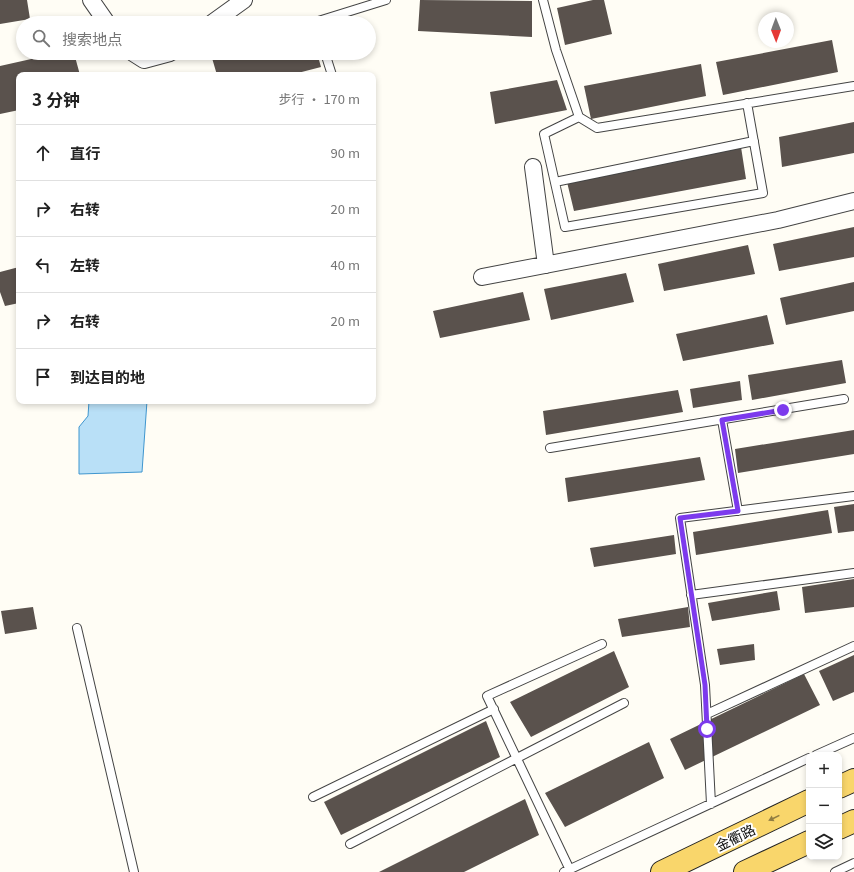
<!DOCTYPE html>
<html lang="zh">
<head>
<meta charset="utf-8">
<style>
	:root { --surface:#fff; --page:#f2f2f2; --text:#222; --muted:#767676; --line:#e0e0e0 }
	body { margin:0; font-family:Georgia,"Noto Sans SC",serif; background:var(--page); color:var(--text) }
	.controls { position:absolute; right:12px; bottom:12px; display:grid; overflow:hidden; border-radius:8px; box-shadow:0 2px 6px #0003 }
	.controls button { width:36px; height:36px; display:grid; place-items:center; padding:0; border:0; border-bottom:1px solid var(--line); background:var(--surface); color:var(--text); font:20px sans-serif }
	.compass { position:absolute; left:758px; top:12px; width:36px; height:36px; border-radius:50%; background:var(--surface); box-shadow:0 2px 6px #0003; rotate:179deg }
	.stop { position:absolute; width:12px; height:12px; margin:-9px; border:3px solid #7c3aed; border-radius:50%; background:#fff }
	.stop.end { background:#7c3aed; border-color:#fff; box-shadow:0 1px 4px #0008 }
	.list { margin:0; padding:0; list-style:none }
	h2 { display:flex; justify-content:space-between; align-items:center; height:52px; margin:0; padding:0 16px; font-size:17px }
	h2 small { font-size:13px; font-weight:400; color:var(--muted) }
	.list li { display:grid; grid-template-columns:26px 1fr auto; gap:12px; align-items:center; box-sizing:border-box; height:56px; padding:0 16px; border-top:1px solid var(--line) }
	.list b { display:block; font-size:15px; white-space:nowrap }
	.list em { font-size:13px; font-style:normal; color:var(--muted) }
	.icon { flex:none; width:22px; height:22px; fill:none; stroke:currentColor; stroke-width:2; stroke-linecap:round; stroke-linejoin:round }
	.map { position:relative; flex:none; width:854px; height:872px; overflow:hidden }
	.search { position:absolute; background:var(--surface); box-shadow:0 2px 6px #0003; left:16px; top:16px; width:360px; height:44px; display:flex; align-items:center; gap:10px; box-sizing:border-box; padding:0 14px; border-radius:22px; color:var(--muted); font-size:15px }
	.panel { position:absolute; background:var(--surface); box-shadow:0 2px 6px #0003; left:16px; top:72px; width:360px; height:332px; border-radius:8px }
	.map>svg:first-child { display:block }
	.water { fill:#b9e0f7; stroke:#3f96cf }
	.building { fill:#5a524d }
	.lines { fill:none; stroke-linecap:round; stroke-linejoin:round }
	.service-casing { stroke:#444; stroke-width:10 }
	.minor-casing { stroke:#444; stroke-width:18 }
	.primary-casing { stroke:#222; stroke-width:24 }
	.service { stroke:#fff; stroke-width:8 }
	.minor { stroke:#fff; stroke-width:16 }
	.primary { stroke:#f9d66b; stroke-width:22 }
	.oneway { fill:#917d42 }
	.route { stroke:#7c3aed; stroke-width:5 }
	.labels { text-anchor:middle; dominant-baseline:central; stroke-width:4; stroke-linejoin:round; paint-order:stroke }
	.street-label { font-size:14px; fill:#111; stroke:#fff }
</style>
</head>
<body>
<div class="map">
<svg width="854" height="872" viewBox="0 0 854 872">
	<rect width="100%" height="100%" fill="#fffdf5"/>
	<!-- water -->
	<path class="water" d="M89 401H147L142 472 79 474V427L88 416Z"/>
	<!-- building -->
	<path class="building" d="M0 0H27L30 19 0 24Z
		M420 0 532 1V37L418 31Z
		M593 0H604L612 34 565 45 557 8Z
		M832 40 838 72 723 95 716 62Z
		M58 53H74L80 75H19V110L0 114V66Z
		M235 53H317L321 67 290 75H217L212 58Z
		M701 64 706 96 591 119 584 86Z
		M557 80 567 110 495 124 490 92Z
		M854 122V153L782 167 779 137Z
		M741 147 746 179 574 211 567 182Z
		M854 227V257L779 271 773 244Z
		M748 245 755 274 664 291 658 264Z
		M19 267V303L5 306 0 292V272Z
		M626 273 634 302 551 320 544 289Z
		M854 282V311L786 325 780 298Z
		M523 292 530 320 440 338 433 311Z
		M767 315 774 344 683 361 676 334Z
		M842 360 846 383 752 400 748 375Z
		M740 381 742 400 693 408 690 389Z
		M678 390 683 412 546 435 543 411Z
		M854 430V454L738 473 735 449Z
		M700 457 705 480 568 502 565 478Z
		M854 504V531L838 533 834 507Z
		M828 510 832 533 696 555 693 532Z
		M674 535 676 554 594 567 590 548Z
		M854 579V607L805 613 802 587Z
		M777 591 780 610 712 621 708 603Z
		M33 607 37 629 5 634 1 611Z
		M688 607 690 627 622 637 618 619Z
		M754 644 755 660 720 665 717 649Z
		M614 651 629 687 531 737 510 702Z
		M854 655V692L833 701 819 671Z
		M804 674 820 705 685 770 670 739Z
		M486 721 500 757 341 835 324 802Z
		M649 742 664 778 565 827 545 793Z
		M525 799 539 835 464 872H379Z"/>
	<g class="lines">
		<!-- service casing -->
		<g class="service-casing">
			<path id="service" d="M543 0 556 50 579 117 597 128 854 86
				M316 23 315 22 386 0
				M325 53 332 75
				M579 117 544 134 565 227 763 193 747 103
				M555 182 754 141
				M722 420 738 511
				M550 448 844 399
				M691 595 854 573
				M77 628 134 872
				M707 714 854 646
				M816 755 854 738
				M313 797 494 709
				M711 804 705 685 680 518 854 496
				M350 844 624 703
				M570 870 487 696 602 644
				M564 872 809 758
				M835 872 854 863"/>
		</g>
		<!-- minor casing -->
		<g class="minor-casing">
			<path id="minor" d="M91 0 107 23
				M212 23 244 0
				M133 53 144 60 170 53
				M533 167 546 265
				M482 277 778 220 854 201"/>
		</g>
		<!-- primary casing -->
		<g class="primary-casing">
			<path id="primary" d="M839 787 854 780
				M839 828 854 821
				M662 872 809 801
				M745 872 809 842"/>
		</g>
		<!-- service -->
		<use href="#service" class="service"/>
		<!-- minor -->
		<use href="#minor" class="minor"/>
		<!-- primary -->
		<use href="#primary" class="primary"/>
	</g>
	<!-- one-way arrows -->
	<defs><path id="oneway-solid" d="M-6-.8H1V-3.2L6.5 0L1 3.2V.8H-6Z"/></defs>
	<use class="oneway" href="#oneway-solid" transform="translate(774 818) rotate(154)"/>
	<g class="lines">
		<!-- route -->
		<path class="route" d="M707 729 705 685 680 518 738 511 722 420 783 410"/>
	</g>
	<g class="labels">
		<!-- street labels -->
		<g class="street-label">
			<text transform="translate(735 837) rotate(-26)">金衢路</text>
		</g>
	</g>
</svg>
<div class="controls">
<button>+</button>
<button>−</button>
<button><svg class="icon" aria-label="layers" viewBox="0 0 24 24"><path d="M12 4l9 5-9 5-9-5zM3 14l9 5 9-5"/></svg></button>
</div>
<svg class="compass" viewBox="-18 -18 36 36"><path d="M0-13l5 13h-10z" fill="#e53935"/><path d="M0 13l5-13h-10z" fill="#767676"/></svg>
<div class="stop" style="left:707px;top:729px"></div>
<div class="stop end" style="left:783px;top:410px"></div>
<div class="search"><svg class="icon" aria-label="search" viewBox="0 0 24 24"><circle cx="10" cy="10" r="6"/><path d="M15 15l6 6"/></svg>搜索地点</div>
<section class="panel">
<h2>3 分钟<small>步行 · 170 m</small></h2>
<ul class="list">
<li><svg class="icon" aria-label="ahead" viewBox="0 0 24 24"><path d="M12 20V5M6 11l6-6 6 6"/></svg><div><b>直行</b></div><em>90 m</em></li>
<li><svg class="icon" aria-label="right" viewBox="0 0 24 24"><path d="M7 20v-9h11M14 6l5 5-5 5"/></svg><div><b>右转</b></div><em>20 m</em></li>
<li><svg class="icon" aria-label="left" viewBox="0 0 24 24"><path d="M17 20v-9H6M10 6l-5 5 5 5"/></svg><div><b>左转</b></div><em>40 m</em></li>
<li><svg class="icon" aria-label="right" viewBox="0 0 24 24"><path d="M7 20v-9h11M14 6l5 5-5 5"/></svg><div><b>右转</b></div><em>20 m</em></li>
<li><svg class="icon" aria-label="arrive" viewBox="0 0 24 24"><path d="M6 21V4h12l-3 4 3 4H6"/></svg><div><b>到达目的地</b></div></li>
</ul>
</section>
</div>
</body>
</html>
